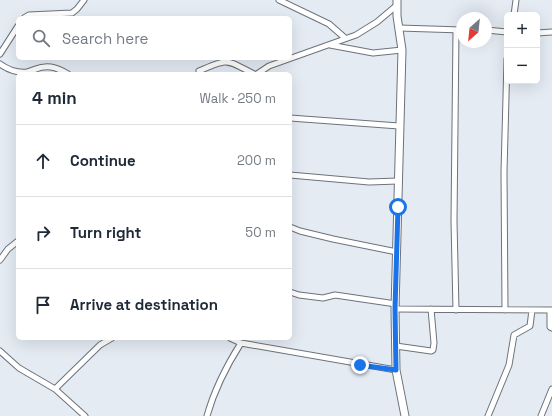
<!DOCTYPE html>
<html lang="en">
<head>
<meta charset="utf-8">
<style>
	:root { --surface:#fff; --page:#f2f2f3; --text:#1f2937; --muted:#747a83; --line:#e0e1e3 }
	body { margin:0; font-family:"Space Grotesk",sans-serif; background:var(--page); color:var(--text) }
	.controls { position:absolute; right:12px; top:12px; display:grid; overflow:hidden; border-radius:6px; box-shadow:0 4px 16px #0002 }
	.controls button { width:36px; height:36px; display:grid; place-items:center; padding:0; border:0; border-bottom:1px solid var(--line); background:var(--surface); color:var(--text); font:20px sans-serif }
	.compass { position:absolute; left:456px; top:12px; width:36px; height:36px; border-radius:50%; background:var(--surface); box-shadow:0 4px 16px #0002; rotate:207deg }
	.stop { position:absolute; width:12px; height:12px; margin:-9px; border:3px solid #1a73e8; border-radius:50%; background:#fff }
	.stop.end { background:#1a73e8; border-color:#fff; box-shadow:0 1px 4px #0008 }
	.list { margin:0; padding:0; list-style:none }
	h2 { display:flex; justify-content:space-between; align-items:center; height:52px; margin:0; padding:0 16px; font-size:17px }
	h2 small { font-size:13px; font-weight:400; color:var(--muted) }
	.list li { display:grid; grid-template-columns:26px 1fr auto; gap:12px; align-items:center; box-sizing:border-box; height:72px; padding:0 16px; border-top:1px solid var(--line) }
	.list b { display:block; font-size:15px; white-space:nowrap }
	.list em { font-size:13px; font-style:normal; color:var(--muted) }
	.icon { flex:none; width:22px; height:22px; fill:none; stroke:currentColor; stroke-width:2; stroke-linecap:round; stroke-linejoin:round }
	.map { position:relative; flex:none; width:552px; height:416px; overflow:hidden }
	.search { position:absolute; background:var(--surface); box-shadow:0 4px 16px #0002; left:16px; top:16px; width:276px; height:44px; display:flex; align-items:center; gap:10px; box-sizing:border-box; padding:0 14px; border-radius:6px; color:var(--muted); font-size:15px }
	.panel { position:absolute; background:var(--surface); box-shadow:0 4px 16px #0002; left:16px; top:72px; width:276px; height:268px; border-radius:6px }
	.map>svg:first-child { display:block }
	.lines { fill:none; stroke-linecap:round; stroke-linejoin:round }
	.street-casing { stroke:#6d737a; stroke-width:7 }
	.secondary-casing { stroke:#6d737a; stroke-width:9 }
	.street { stroke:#fff; stroke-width:5 }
	.secondary { stroke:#fff; stroke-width:7 }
	.route { stroke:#1a73e8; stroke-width:5 }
</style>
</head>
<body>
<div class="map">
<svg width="552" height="416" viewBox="0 0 552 416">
	<rect width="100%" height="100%" fill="#e4ebf3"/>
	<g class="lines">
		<!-- street casing -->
		<g class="street-casing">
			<path id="street" d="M279 0 329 24 345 38
				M514 15 516 0
				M24 18 29 15 72 13 77 9 84 0
				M399 28 462 30
				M486 30 507 32
				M537 33 552 32
				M330 45 373 53 402 50
				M0 54 18 26
				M0 64C7 69 17 73 27 72 36 70 40 65 51 67 57 68 63 71 68 74
				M199 71C230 57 226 60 254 74
				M257 74 269 66 356 35 377 22 396 6
				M290 118 399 126
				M290 175 369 182 398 181
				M290 227 300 231 333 239 397 252
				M0 260 8 249 18 241
				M290 292 299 295 323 298 335 295 396 304
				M395 309 552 310
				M456 310 454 221 456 30
				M505 310 504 172 507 59
				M550 310V327L552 328
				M230 338 241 343 396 370
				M396 346 431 351 433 350 434 343 431 309
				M0 351 19 368 55 389 85 416
				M55 389 100 345 112 338
				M207 416C214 391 227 365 241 343
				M488 416 509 365 514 335 530 326 532 310
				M541 416 552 389"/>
		</g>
		<!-- secondary casing -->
		<g class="secondary-casing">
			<path id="secondary" d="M397 0V16L402 50 395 309 396 370 405 416"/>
		</g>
		<!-- street -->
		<use href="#street" class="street"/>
		<!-- secondary -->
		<use href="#secondary" class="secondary"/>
	</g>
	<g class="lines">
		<!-- route -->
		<path class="route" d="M360 365 396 370 395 309 398 207"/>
	</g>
</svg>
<div class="controls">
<button>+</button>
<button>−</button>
</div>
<svg class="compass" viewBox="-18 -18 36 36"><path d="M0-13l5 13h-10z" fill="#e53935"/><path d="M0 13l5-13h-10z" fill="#747a83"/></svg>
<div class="stop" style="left:398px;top:207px"></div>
<div class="stop end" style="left:360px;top:365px"></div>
<div class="search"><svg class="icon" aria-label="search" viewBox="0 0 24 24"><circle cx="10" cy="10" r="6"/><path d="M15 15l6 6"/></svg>Search here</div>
<section class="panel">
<h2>4 min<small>Walk · 250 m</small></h2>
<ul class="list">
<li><svg class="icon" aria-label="ahead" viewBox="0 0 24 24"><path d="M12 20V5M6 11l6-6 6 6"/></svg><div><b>Continue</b></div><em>200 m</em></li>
<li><svg class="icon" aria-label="right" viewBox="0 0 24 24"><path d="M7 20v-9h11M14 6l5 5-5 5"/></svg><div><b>Turn right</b></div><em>50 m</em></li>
<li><svg class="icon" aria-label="arrive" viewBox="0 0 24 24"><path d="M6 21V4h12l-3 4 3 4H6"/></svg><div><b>Arrive at destination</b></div></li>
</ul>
</section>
</div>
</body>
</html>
